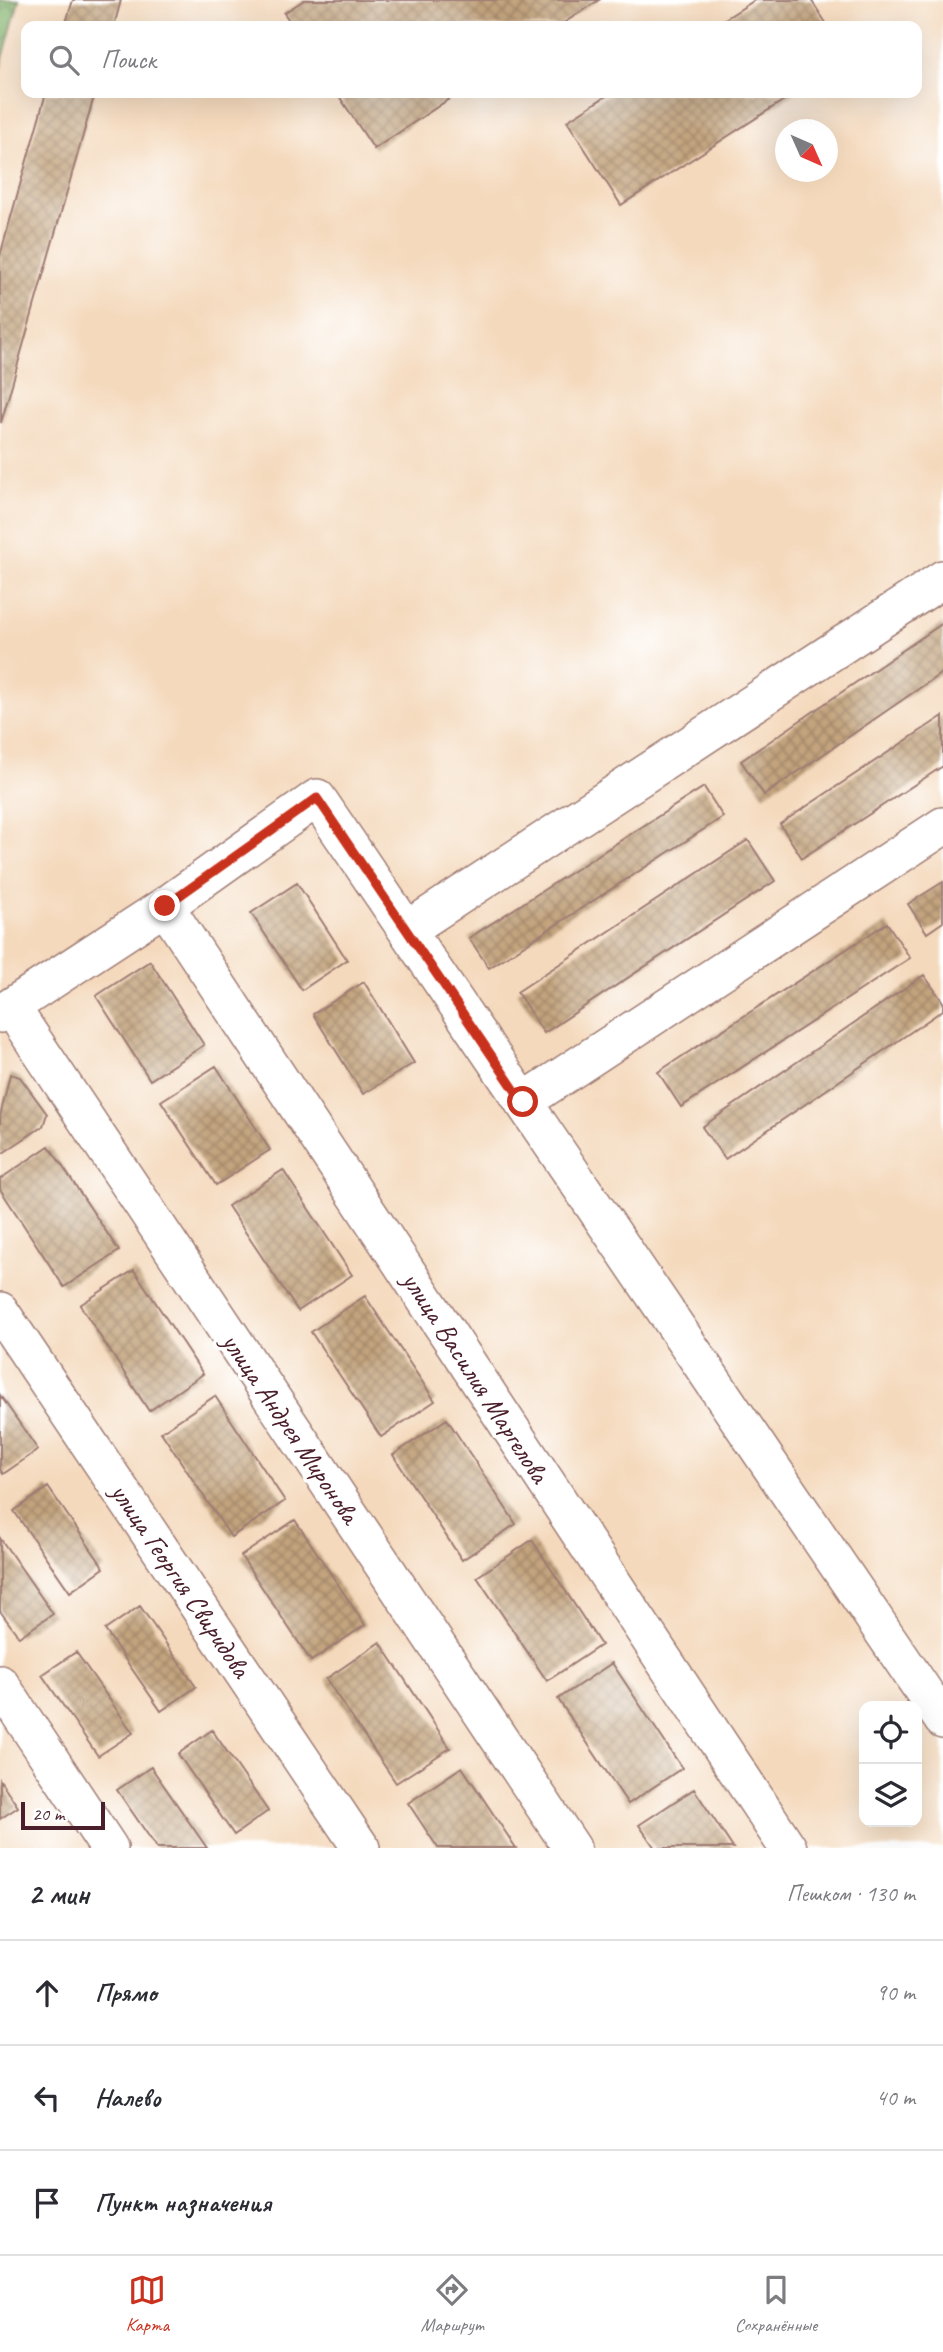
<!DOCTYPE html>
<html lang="ru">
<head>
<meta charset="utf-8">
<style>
	:root { --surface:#fff; --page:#f2f2f3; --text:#2b2b33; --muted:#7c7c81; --line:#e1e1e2; --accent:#c8321e }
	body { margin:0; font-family:Caveat,sans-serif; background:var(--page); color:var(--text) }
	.controls { position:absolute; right:21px; bottom:21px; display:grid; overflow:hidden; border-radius:14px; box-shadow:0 7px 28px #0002 }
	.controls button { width:63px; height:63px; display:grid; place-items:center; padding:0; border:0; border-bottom:2px solid var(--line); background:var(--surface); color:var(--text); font:35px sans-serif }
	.compass { position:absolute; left:775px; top:119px; width:63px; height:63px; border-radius:50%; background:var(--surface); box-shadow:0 7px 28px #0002; rotate:135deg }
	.scale { position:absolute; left:21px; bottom:18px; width:84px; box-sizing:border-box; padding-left:7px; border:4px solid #4a1f2b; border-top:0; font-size:19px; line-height:24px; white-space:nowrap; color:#4a1f2b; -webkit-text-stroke:5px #fff; paint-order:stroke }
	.stop { position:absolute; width:21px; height:21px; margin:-16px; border:5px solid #c8321e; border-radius:50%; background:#fff }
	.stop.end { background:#c8321e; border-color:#fff; box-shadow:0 2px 7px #0008 }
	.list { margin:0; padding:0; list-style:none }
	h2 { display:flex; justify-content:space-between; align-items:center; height:91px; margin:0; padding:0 28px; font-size:30px }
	h2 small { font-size:23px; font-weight:400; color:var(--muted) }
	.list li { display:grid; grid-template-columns:46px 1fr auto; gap:21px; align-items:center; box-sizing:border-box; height:105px; padding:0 28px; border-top:2px solid var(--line) }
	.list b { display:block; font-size:26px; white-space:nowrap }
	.list em { font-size:23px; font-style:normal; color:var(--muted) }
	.icon { flex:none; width:38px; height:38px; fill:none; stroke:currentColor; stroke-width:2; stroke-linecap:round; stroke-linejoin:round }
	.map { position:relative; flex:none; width:943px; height:1848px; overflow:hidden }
	.search { position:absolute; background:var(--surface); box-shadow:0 7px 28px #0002; left:21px; right:21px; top:21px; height:77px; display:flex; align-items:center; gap:18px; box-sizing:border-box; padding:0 24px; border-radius:14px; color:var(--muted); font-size:26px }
	.sheet { height:406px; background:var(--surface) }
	nav { display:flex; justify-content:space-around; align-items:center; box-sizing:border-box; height:98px; border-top:2px solid var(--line); background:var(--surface); font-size:19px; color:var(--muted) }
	nav a { display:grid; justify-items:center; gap:4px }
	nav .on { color:var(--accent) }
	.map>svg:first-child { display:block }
	.forest { fill:url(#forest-crowns); stroke:#65684a; stroke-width:2 }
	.building { fill:url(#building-cross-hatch) }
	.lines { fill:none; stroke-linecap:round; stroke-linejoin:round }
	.minor-casing { stroke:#9f7c74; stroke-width:40 }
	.minor { stroke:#fff; stroke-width:37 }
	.route { stroke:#c8321e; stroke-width:9 }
	.labels { text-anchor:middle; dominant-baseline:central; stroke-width:7; stroke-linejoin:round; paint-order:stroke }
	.street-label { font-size:28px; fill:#4a1f2b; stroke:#fff }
</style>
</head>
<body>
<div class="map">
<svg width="943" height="1848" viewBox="0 0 943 1848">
	<defs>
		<pattern id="forest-crowns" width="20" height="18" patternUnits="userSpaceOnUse" patternTransform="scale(1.75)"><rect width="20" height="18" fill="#80b06a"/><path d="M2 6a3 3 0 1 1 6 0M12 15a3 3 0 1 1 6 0" fill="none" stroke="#6b8f57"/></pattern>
		<pattern id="building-cross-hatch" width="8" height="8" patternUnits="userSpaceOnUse" patternTransform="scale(1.75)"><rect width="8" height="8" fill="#c3a47e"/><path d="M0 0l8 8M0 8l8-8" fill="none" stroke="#a08567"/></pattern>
	</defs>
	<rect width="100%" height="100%" fill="#fff"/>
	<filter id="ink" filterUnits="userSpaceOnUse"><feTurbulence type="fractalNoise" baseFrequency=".0143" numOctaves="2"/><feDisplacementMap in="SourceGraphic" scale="14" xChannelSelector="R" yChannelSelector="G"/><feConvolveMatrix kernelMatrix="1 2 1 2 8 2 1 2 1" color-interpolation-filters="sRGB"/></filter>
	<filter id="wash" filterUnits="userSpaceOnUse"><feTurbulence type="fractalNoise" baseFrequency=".00686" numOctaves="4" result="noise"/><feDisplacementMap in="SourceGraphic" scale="28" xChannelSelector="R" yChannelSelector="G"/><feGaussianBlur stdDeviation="1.57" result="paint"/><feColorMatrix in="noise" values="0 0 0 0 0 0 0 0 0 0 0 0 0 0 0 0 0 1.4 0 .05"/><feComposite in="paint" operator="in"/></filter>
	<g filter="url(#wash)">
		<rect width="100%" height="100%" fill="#f4d9bc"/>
		<!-- forest -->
		<path class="forest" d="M0 0H19L0 69Z"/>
		<g id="blocks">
			<!-- building -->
			<path class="building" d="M73 0H121L114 26H65Z
				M304 0H599L559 26H293L284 13Z
				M755 0H811L828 26H714Z
				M46 93H95L1 423 0 256Z
				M337 93H458L374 149Z
				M611 93H795L621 205 567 121Z
				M943 623V672L764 795 741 761Z
				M943 716V766L802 858 780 824Z
				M704 787 723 817 489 968 469 938Z
				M748 840 775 881 544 1033 517 992Z
				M943 882V922L927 933 908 904Z
				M297 883 347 960 302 990 251 913Z
				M887 923 910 958 681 1107 658 1072Z
				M150 961 204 1045 150 1080 96 996Z
				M924 975 943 1002V1010L725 1159 702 1127Z
				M364 982 414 1063 363 1094 313 1014Z
				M216 1066 270 1150 216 1185 161 1101Z
				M10 1074 20 1077 47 1114 43 1126 3 1153 0 1152V1117Z
				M49 1146 119 1251 64 1287 0 1189V1179Z
				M283 1170 352 1275 298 1311 228 1206Z
				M134 1270 203 1374 149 1411 80 1305Z
				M365 1296 435 1401 381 1437 311 1332Z
				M0 1395 38 1450 3 1474 0 1469Z
				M215 1396 285 1501 231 1537 161 1432Z
				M447 1419 516 1524 462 1560 393 1455Z
				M48 1487 104 1568 70 1592 14 1511Z
				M295 1520 365 1625 311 1661 241 1556Z
				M0 1538 53 1614 19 1637 0 1611Z
				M532 1540 601 1645 547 1681 477 1577Z
				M140 1606 196 1687 161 1711 105 1630Z
				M380 1642 450 1748 396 1783 326 1679Z
				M76 1652 133 1733 98 1756 42 1675Z
				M612 1663 682 1768 628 1804 558 1699Z
				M212 1730 268 1811 234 1835 178 1754Z
				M151 1767 207 1848H157L117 1790Z
				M462 1767 516 1848H438L408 1803Z
				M0 1780 18 1807 0 1819Z
				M694 1789 733 1848H655L639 1825Z"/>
		</g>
	</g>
	<g filter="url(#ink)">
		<use href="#blocks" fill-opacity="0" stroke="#9f7c74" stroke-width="2"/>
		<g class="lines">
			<!-- minor casing -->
			<g class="minor-casing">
				<path id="minor" d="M165 906 788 1848
					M407 930 943 579
					M11 1007 572 1848
					M0 1014 165 906 317 798 943 1720
					M523 1102 943 826
					M0 1311 361 1848
					M0 1684 109 1848"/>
			</g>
			<!-- minor -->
			<use href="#minor" class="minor"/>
		</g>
	</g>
	<g class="lines" filter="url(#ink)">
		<!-- route -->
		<path class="route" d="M165 906 317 798 523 1102"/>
	</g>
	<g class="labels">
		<!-- street labels -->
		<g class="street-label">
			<text transform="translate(476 1377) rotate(57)">улица Василия Маргелова</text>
			<text transform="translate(291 1428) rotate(56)">улица Андрея Миронова</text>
			<text transform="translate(181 1580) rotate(56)">улица Георгия Свиридова</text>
		</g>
	</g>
</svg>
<div class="controls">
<button><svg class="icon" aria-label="locate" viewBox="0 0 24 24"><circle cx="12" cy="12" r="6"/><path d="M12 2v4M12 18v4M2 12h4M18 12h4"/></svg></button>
<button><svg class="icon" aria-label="layers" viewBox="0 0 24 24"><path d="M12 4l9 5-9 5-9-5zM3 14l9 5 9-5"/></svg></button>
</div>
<svg class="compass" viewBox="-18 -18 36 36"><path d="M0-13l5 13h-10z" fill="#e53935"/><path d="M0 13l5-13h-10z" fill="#7c7c81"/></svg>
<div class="scale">20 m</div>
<div class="stop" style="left:523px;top:1102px"></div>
<div class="stop end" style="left:165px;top:906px"></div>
<div class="search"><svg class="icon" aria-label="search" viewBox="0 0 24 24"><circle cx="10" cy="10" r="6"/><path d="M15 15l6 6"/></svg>Поиск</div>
</div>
<section class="sheet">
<h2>2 мин<small>Пешком · 130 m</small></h2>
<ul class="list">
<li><svg class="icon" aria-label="ahead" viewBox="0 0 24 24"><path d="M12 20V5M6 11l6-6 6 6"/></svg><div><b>Прямо</b></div><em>90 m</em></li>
<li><svg class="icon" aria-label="left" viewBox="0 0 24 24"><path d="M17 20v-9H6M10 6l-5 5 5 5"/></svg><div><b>Налево</b></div><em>40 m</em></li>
<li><svg class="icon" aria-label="arrive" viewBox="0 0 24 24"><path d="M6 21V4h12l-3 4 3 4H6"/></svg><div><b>Пункт назначения</b></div></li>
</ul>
</section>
<nav>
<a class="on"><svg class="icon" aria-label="map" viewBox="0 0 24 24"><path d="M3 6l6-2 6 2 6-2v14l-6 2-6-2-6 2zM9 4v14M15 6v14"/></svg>Карта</a>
<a><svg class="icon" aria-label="directions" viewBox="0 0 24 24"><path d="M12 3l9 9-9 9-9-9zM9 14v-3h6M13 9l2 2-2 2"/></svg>Маршрут</a>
<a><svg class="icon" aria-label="saved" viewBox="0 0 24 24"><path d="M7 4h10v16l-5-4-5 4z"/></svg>Сохранённые</a>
</nav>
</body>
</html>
